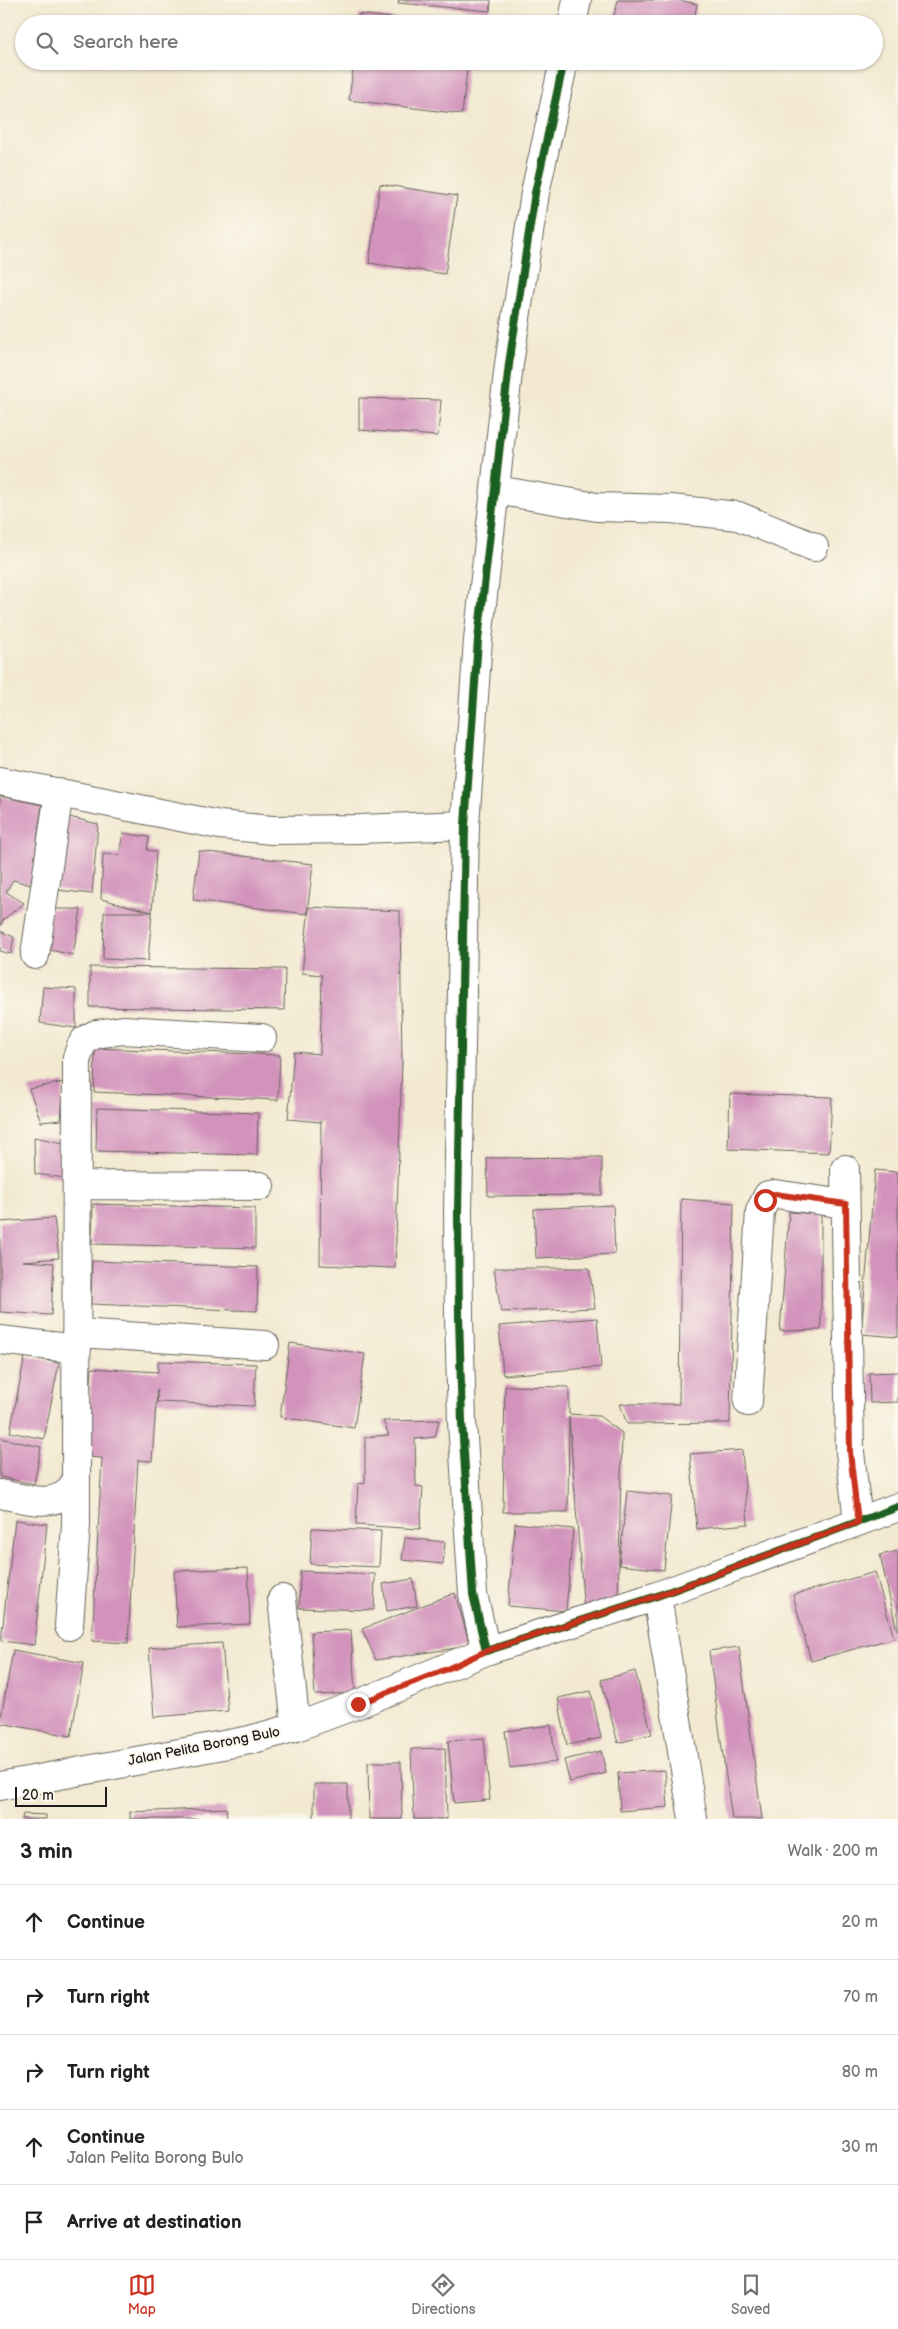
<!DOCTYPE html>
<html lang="en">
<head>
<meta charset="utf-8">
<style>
	:root { --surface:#fff; --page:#f2f2f2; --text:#202124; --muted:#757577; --line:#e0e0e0; --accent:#c8321e }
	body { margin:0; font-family:"Balsamiq Sans",sans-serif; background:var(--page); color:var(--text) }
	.scale { position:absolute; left:15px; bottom:12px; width:92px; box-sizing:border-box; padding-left:5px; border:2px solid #1c1c1c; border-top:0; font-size:14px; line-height:18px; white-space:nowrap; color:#1c1c1c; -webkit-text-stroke:4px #fbf7ec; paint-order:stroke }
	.stop { position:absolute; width:15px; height:15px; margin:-11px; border:4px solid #c8321e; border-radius:50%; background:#fff }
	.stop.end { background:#c8321e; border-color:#fff; box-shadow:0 1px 5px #0008 }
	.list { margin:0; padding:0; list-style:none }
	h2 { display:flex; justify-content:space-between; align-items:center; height:65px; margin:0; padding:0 20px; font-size:21px }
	h2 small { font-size:16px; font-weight:400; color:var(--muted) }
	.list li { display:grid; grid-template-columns:32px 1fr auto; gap:15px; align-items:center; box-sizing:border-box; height:75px; padding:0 20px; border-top:1px solid var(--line) }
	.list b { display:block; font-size:19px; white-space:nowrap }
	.list p { margin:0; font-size:16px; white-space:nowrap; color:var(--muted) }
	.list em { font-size:16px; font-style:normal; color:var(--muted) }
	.icon { flex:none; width:28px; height:28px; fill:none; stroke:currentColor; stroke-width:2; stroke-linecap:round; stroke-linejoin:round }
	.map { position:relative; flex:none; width:898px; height:1819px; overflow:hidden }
	.search { position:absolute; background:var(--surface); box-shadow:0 1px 4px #0004; left:15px; right:15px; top:15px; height:55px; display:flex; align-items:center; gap:12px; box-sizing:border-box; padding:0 18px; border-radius:28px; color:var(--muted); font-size:19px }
	.sheet { height:440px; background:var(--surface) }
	nav { display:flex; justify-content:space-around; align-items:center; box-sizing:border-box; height:70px; border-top:1px solid var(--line); background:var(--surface); font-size:14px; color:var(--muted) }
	nav a { display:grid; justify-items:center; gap:2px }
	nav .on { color:var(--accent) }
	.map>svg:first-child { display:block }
	.building { fill:#d292bb }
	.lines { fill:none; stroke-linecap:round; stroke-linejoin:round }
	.minor-casing { stroke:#67645b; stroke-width:30 }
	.minor { stroke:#fff; stroke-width:28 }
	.cycleway-casing { stroke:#fbf7ec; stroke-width:11 }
	.cycleway { stroke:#1b5e20; stroke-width:8 }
	.route { stroke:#c8321e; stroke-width:6 }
	.labels { text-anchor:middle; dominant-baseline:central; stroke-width:4; stroke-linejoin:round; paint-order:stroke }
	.street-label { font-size:14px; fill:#1c1c1c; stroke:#fbf7ec }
</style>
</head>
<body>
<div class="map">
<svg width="898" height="1819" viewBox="0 0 898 1819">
	<rect width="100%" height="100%" fill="#fbf7ec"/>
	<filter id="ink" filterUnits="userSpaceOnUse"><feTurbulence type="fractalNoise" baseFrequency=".02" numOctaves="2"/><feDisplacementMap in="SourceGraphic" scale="10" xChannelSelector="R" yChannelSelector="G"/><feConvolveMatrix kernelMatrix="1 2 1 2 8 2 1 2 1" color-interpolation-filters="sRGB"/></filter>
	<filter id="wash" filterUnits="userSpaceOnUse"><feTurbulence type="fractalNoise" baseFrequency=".0096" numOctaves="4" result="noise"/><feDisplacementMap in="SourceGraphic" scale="20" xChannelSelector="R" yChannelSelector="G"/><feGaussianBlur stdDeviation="1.12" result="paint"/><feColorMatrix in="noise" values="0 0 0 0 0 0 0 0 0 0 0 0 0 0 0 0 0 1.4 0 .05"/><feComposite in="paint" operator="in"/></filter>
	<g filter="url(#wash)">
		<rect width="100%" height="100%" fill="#f2e9d0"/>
		<g id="blocks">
			<!-- building -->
			<path class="building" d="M399 0H491L490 11 398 3Z
				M618 0H678L697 4 693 24H637L613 19Z
				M359 14 430 23V24H358Z
				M354 61H468L462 114 349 100Z
				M380 184 457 196 445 274 369 263Z
				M359 398 441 400 438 436 359 430Z
				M0 796 42 805 31 885 13 880 6 892 24 903 3 920 0 927Z
				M65 816 98 824 92 894 57 890Z
				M123 833 149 837 147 850 156 852 152 912 101 899 103 854 119 855Z
				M199 851 313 864 307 914 193 900Z
				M309 907 400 911 402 1063 395 1268 320 1265 321 1122 288 1119 294 1052 320 1054 322 975 302 973Z
				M49 909H81L73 955 36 947Z
				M104 912H152L148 961 103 959Z
				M0 931 14 937 11 954 0 951Z
				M90 967 285 969 284 1010 90 1007Z
				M43 987 76 989V1028L40 1023Z
				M95 1048 280 1055 278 1100 94 1092Z
				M64 1082 61 1120 41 1122 29 1089Z
				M730 1094 832 1097 829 1153 728 1149Z
				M97 1108 258 1113 257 1155 96 1151Z
				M34 1137 68 1144 65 1178 35 1174Z
				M602 1157V1195L488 1196 487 1158Z
				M875 1170 898 1172V1337L861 1334Z
				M681 1199 734 1203 730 1423 627 1424 620 1404H679Z
				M93 1204 255 1208V1248L92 1244Z
				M613 1205 615 1254 536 1258 534 1209Z
				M789 1212 821 1214V1330L780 1331Z
				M54 1218 59 1258 23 1261 54 1263 51 1315 0 1312V1222Z
				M92 1261 258 1267 257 1311 91 1304Z
				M494 1268H589L595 1308 501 1312Z
				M597 1318 601 1367 503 1375 499 1326Z
				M290 1343 365 1354 354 1428 280 1417Z
				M25 1356 59 1363 44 1439 10 1432Z
				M158 1361 256 1364 254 1406 157 1402V1390L152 1461 138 1460 128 1643 92 1641 102 1458 86 1457 92 1368 158 1372Z
				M898 1372V1402L870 1403 869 1373Z
				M505 1386 569 1387V1414L599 1416 622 1433 618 1601 584 1612 569 1417 568 1512H503Z
				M439 1420 435 1437 415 1439 416 1486 423 1487 420 1529 356 1525 358 1483 365 1484V1437L389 1435 383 1421Z
				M0 1438 41 1447 34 1484 0 1477Z
				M742 1450 748 1524 697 1529 690 1454Z
				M627 1491 672 1496 664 1570 619 1565Z
				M15 1520 47 1524 34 1645 1 1641Z
				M515 1523 573 1529 566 1611 508 1606Z
				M312 1528 381 1531 379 1567 310 1564Z
				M405 1538 445 1542 443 1564 402 1560Z
				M898 1551V1630H897L880 1555Z
				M248 1568 250 1624 177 1627 174 1571Z
				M300 1571 375 1574 374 1610 299 1608Z
				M875 1572 894 1638 811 1661 793 1595Z
				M413 1579 417 1606 387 1611 383 1584Z
				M455 1593 470 1646 376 1660 362 1629Z
				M351 1630 355 1693 315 1695 311 1632Z
				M222 1643 228 1711 154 1717 149 1648Z
				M739 1647 750 1730 762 1819H732L720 1734 709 1651Z
				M13 1650 84 1663 71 1736 0 1723Z
				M635 1671 652 1734 618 1743 601 1680Z
				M591 1691 601 1738 567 1745 558 1698Z
				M551 1725 556 1762 510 1768 505 1731Z
				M484 1738 490 1800 454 1803 448 1741Z
				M445 1748 447 1819H414L411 1749Z
				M601 1751 606 1773 570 1782 564 1760Z
				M368 1762H401L402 1819H369Z
				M665 1770 668 1807 620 1811 618 1773Z
				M314 1784H348V1819H314Z
				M226 1808 227 1819H130V1812Z
				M23 1814 46 1815V1819H22Z"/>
		</g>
	</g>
	<g filter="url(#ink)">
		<use href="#blocks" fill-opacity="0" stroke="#67645b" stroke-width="1"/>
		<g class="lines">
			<!-- minor casing -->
			<g class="minor-casing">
				<path id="minor" d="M572 24 577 0
					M564 61 535 193 509 364 478 640 465 825 458 1211 459 1316 462 1422 473 1594 486 1651 657 1596 898 1507
					M496 490 597 507 671 509 738 516 814 547
					M0 781 220 825 272 830 360 829 465 825
					M35 955 59 792
					M845 1169 850 1452 858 1522
					M77 1185 260 1186
					M78 1333 265 1345
					M0 1340 77 1349
					M748 1402 760 1211 768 1195 775 1194 845 1204
					M0 1494C27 1499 64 1512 76 1479L77 1058 81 1046 85 1040 96 1034 123 1030 262 1038
					M657 1596 693 1819
					M282 1599 296 1727
					M69 1626 76 1524V1479
					M0 1786 250 1740 296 1727 358 1704 486 1651"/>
			</g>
			<!-- minor -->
			<use href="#minor" class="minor"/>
			<!-- cycleway casing -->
			<g class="cycleway-casing">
				<path id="cycleway" d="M564 61 535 193 509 364 478 640 465 825 458 1211 459 1316 462 1422 473 1594 486 1651 657 1596 898 1507"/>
			</g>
			<!-- cycleway -->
			<use href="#cycleway" class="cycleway"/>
		</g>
	</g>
	<g class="lines" filter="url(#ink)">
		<!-- route -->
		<path class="route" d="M358 1704 447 1669 486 1651 657 1596 858 1522 850 1452 846 1204 775 1194 768 1195 765 1200"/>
	</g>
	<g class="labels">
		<!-- street labels -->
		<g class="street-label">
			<text transform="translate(204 1746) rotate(-11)">Jalan Pelita Borong Bulo</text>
		</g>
	</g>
</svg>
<div class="scale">20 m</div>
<div class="stop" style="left:765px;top:1200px"></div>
<div class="stop end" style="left:358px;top:1704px"></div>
<div class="search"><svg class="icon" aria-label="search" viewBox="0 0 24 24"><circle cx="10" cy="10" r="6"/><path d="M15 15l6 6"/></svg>Search here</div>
</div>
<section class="sheet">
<h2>3 min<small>Walk · 200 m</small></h2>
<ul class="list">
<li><svg class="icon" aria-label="ahead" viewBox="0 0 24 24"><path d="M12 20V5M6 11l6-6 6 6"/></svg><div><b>Continue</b></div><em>20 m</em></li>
<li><svg class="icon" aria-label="right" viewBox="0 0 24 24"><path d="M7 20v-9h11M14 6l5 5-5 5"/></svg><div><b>Turn right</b></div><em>70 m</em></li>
<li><svg class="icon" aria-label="right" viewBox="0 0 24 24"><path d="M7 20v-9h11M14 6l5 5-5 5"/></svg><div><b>Turn right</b></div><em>80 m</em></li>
<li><svg class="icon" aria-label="ahead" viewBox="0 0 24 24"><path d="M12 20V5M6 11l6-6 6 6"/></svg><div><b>Continue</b><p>Jalan Pelita Borong Bulo</p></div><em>30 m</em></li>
<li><svg class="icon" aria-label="arrive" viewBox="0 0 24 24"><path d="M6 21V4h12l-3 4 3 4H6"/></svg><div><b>Arrive at destination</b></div></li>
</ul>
</section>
<nav>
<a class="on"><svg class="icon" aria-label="map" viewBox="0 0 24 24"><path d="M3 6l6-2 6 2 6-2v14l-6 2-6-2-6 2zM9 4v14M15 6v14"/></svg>Map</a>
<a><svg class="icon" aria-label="directions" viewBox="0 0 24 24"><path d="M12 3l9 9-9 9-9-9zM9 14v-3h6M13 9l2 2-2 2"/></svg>Directions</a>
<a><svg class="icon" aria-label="saved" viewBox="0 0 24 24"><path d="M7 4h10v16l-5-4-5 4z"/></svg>Saved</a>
</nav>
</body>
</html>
